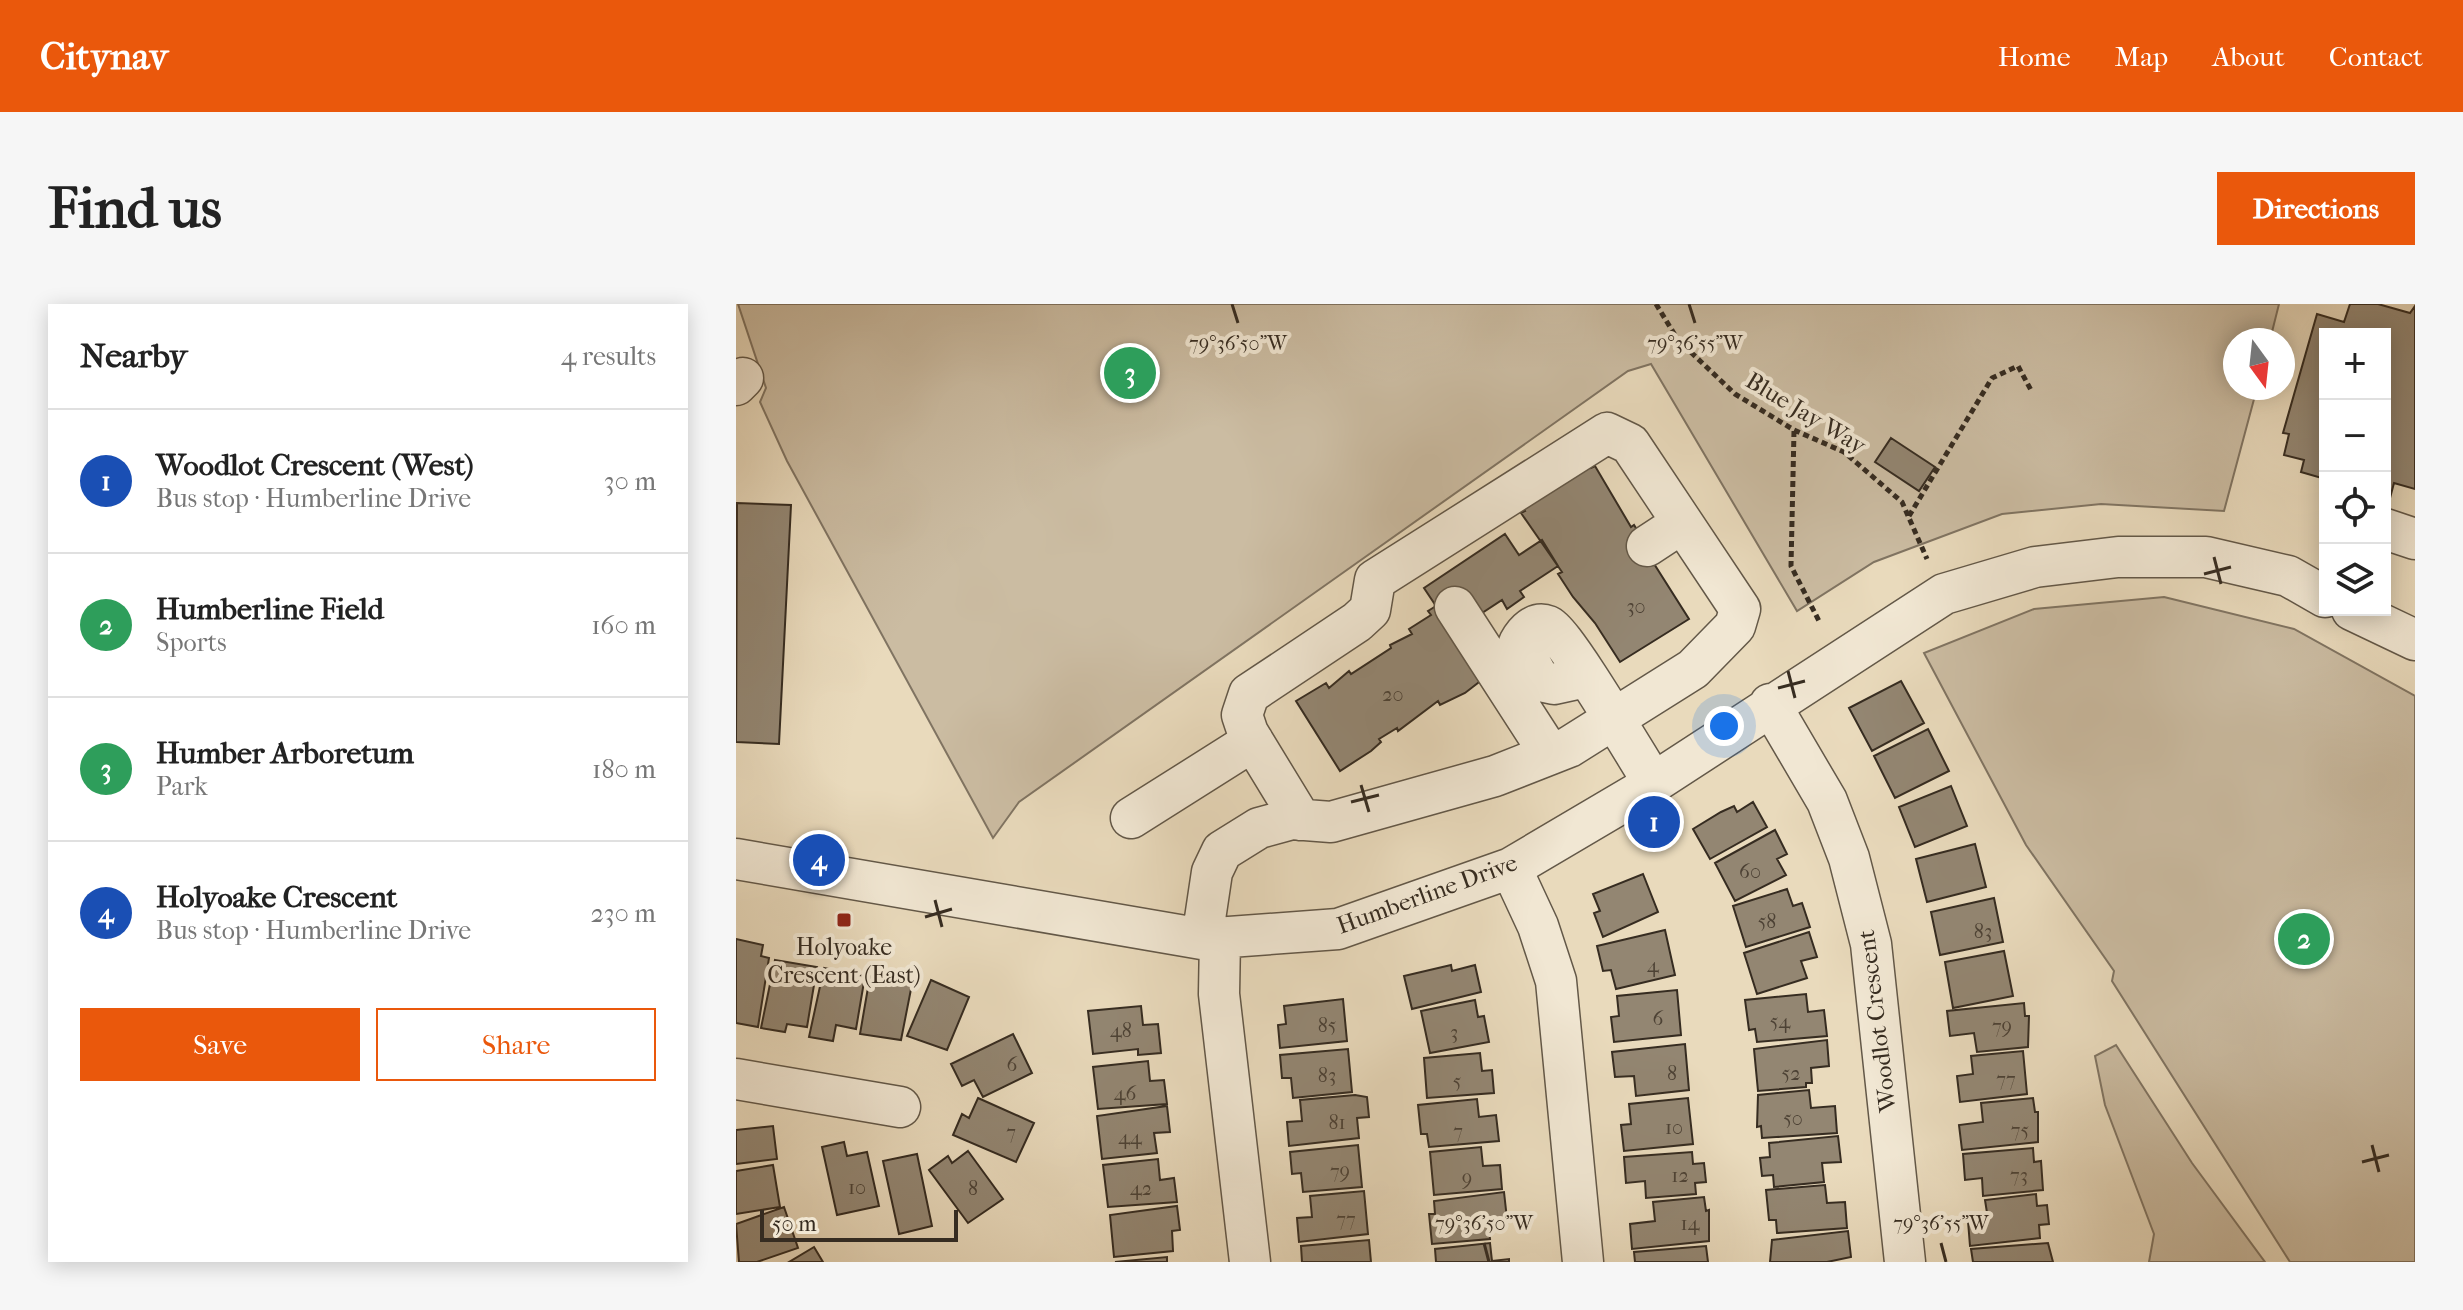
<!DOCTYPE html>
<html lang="en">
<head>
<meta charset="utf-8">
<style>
	:root { --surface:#fff; --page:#f6f6f6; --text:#222; --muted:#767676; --line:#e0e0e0; --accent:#ea580c }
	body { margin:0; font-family:"IM FELL French Canon",serif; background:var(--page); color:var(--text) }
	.controls { position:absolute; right:24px; top:24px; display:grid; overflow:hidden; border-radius:0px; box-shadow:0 4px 20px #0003 }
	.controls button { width:72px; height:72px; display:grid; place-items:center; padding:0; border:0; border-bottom:2px solid var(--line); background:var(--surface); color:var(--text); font:40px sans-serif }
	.compass { position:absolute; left:1487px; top:24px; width:72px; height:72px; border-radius:50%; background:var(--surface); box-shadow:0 4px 20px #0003; rotate:165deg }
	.scale { position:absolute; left:24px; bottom:20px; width:198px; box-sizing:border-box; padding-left:8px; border:4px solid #362c21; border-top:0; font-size:22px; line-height:28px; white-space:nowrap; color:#362c21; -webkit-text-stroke:6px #f1e7d3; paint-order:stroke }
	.you { position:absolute; left:988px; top:422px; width:28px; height:28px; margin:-20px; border:6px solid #fff; border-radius:50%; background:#1a73e8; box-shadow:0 0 0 12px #1a73e833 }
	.badge { display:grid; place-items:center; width:52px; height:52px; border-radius:50%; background:var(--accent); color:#fff; font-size:26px; font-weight:700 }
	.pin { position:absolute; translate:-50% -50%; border:4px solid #fff; box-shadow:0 2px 8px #0006 }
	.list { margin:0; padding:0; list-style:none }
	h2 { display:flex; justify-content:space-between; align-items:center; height:104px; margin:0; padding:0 32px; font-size:34px }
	h2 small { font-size:26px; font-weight:400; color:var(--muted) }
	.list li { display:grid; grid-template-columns:52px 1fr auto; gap:24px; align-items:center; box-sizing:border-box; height:144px; padding:0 32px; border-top:2px solid var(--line) }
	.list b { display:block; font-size:30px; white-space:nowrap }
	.list p { margin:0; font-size:26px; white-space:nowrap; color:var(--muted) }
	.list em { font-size:26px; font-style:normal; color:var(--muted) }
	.actions { display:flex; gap:16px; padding:24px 32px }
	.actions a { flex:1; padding:18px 0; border:2px solid var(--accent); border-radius:0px; text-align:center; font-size:28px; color:var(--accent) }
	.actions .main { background:var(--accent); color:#fff }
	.icon { flex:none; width:44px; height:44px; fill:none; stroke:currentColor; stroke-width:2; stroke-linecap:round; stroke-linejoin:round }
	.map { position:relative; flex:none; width:1679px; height:958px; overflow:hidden; border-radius:0px }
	header { display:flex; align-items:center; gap:48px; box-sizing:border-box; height:112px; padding:0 40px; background:var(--accent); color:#fff }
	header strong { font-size:38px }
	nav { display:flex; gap:44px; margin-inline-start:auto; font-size:28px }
	.intro { display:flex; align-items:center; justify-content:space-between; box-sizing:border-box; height:192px; padding:0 48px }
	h1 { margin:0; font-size:56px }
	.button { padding:20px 36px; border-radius:0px; background:var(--accent); color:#fff; font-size:28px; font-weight:700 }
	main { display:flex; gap:48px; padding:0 48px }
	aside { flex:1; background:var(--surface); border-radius:0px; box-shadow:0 4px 20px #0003 }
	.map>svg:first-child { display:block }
	.green { fill:#cbbca2; stroke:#807462; stroke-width:2 }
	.building { fill:#938672; stroke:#362c21; stroke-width:2 }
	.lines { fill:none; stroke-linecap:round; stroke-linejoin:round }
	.minor-casing { stroke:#635848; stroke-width:43 }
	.path { stroke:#362c21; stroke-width:5; stroke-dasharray:6 4; stroke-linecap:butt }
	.minor { stroke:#f1e7d3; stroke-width:40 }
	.ticks { fill:none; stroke:#362c21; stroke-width:3 }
	.poi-dot { fill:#8f2418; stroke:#f1e7d3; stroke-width:3 }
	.labels { text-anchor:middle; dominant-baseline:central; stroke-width:8; stroke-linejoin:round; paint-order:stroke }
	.number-label { font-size:20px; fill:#4d4235 }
	.street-label { font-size:24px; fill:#362c21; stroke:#f1e7d3 }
	.poi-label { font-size:24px; fill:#362c21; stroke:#f1e7d3 }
	.ticks-label { font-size:20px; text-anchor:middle; fill:#362c21; stroke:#f1e7d3; stroke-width:8; stroke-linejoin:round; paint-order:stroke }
</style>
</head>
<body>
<header>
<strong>Citynav</strong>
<nav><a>Home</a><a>Map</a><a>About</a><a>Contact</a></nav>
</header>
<div class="intro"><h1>Find us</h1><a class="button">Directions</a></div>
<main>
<aside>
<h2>Nearby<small>4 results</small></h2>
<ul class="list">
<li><span class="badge" style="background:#1a4fb4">1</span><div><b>Woodlot Crescent (West)</b><p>Bus stop · Humberline Drive</p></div><em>30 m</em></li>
<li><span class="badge" style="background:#2e9e5b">2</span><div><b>Humberline Field</b><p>Sports</p></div><em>160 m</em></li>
<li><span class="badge" style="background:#2e9e5b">3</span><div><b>Humber Arboretum</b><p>Park</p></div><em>180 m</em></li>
<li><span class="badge" style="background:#1a4fb4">4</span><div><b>Holyoake Crescent</b><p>Bus stop · Humberline Drive</p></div><em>230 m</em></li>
</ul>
<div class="actions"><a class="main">Save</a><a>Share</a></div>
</aside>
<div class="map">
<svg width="1679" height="958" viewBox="0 0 1679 958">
	<rect width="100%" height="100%" fill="#e9dabc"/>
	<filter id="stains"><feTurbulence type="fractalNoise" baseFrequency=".0025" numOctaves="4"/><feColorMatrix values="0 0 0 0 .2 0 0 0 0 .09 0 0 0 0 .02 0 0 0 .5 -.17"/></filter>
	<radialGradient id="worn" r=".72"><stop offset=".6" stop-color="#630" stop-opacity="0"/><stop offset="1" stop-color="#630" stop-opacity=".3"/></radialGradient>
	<!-- green -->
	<path class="green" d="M2 0H1543L1534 36H1499V84H1521L1488 207 1365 200 1266 210 1138 258 1061 307 915 60 892 67 283 498 257 534 51 157 24 98 30 84Z
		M1428 293 1558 325 1679 392V958H1554L1376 677 1378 667 1290 541 1188 349 1298 305Z
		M1380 741 1456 859 1529 958H1413L1418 930 1369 801 1359 752Z"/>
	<!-- building -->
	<path class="building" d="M1614 0H1642L1674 9 1679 2V185L1658 179 1654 194 1649 193V30H1589V175L1565 168 1568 156 1548 151 1553 130 1547 129 1581 10 1608 18Z
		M1155 134 1199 163 1183 187 1139 158Z
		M849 156 855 164 859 162 895 223 898 221 918 253 915 255 953 315 884 358 859 319 837 293 822 270 826 268 785 209 789 207 783 197Z
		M1 199 55 201 43 440 0 438Z
		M769 230 783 251 806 236 822 262 784 287 788 293 771 305 766 296 743 311H706L688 284Z
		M700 302 747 375 729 389 704 401 702 397 662 427 661 424 643 435 645 438 635 447 604 467 560 397 590 379 593 384 613 367 615 370 655 344 654 341 676 330 673 325 695 311 692 307Z
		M1165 377 1188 419 1136 447 1113 404Z
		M1192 425 1213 467 1159 494 1138 452Z
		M1215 482 1231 522 1179 543 1163 503Z
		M1017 498 1031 523 974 555 957 525 985 508 998 502 1001 508Z
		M1039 526 1051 550 1041 555 1050 571 999 597 979 559Z
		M1239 540 1250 583 1191 598 1180 555Z
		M907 570 922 608 867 633 858 609 864 607 857 590Z
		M1051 585 1057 602 1066 599 1074 623 1010 643 997 602Z
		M1258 594 1267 638 1204 651 1195 608Z
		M929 626 939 671 880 685 875 666 867 667 861 642Z
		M1073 628 1081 653 1065 657 1071 674 1021 690 1008 649Z
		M0 635 27 641 25 652 33 654 22 723 0 719Z
		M1268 647 1277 692 1217 704 1209 658Z
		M39 656 81 663 71 723 51 720 49 728 25 724Z
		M715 661 716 667 739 661 745 688 676 705 668 672Z
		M88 664 129 672 120 725 100 721 97 737 73 733Z
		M134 672 176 680 165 736 124 730Z
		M195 676 233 693 211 746 171 732Z
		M941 686 945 731 878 738 875 713 883 712 881 692Z
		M1070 690 1072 708 1088 706 1091 732 1021 738 1019 725 1013 726 1009 696Z
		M607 695 611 737 544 744 542 721 550 720 548 702Z
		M739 696 742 713 748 712 753 738 694 749 685 707Z
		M1288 699 1289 712H1293L1292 743 1241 748 1238 729 1214 732 1211 707Z
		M405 702 407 721 422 720 425 749 402 751V745L357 750 352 707Z
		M277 730 296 769 247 793 238 776 226 782 215 760Z
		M1091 736 1093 762 1075 764 1076 779H1070V783L1022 787 1018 745Z
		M949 740 953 786 900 792 898 772 879 773 876 748Z
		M612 745 616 788 557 794 555 774H546L544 751Z
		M1287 747 1291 790 1224 798 1221 772 1237 770 1235 752Z
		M744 749 746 767 756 766 758 789 691 794 688 754Z
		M412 757 414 777 428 776 431 800 362 805 357 763Z
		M1073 786 1075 804 1099 802 1101 829 1026 834 1025 822 1021 823 1022 791Z
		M619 791 631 793 633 813 621 814 623 834 553 842 551 818 566 817 564 796Z
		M242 794 298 819 280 858 217 831 226 810 233 814Z
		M952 794 957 840 888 847 885 821 895 820 893 800Z
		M1297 794 1299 808H1302V838L1226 846 1223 821 1247 818 1245 799Z
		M741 795 743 813 760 811 763 837 693 843 691 830H685L682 801Z
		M431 802 434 828 418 829 421 849 366 855 361 812Z
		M37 822 41 855 0 860V826Z
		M1102 832 1105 858 1086 859 1088 878 1038 883 1037 871 1026 872 1024 854 1034 853 1033 839Z
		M108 838 111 852 131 848 143 902 101 911 86 843Z
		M622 841 626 883 567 888 565 869 556 870 554 848Z
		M745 843 747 862 764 861 766 885 698 891 694 848Z
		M1297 844 1298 858 1305 857 1307 886 1247 892 1246 874 1229 876 1227 850Z
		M232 847 267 895 232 919 193 866 212 852 216 859Z
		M956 848 957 860 968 859 970 878 959 879 960 890 910 894 909 877 890 879 888 853Z
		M181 850 196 922 163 930 147 857Z
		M422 855 424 876 438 874 441 898 372 903 367 861Z
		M37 861 44 903 0 910V867Z
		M1089 881 1091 899 1109 898 1111 924 1041 929 1040 916H1033L1030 886Z
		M628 887 632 930 563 938 561 914 576 913 574 892Z
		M768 888 771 915 752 917 754 935 696 940 693 910H699L698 897Z
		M1300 890 1301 902 1311 901 1313 920 1303 921 1304 934 1234 942 1232 917 1252 915 1249 896Z
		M968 893 970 907 973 906V937L896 945 894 920 919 917 917 898Z
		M441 902 444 926 436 927 437 947 378 953 374 911Z
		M48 903 62 944 21 958H3L0 920Z
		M1112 927 1115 953 1091 958H1034L1036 936Z
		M633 936 635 958H566L565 942Z
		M754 939 756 957 773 955V958H700L699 945Z
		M1312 939 1317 958H1237L1235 945Z
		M970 942 972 958H899L898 948Z
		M78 943 87 958H53Z
		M431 953V958H379Z"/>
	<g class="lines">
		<!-- minor casing -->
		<g class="minor-casing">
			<path id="minor" d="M0 81 7 74
				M1649 225 1679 235
				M911 242 946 219
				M719 303 814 450
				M1616 306 1679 336
				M850 373 818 380 804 377 783 339C789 328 799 317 812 322 828 328 902 455 917 478
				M1034 400 1091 497 1113 554 1135 640 1169 958
				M395 514 517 437
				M0 555 466 635 602 625 775 564 902 489 1208 290 1299 263 1382 253H1470L1552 272 1589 293
				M775 564 802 622 820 677 847 958
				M484 634 483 690 514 958
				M466 635 476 568 486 547 523 524 556 515 595 518 759 472 833 443 957 365 999 322 1004 305 894 140 871 129 639 276 634 306 621 318 513 390 506 411 512 429 565 516
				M0 775 164 803"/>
		</g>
		<!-- path -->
		<path class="path" d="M920 0 942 36 999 90 1058 126 1108 148 1166 198 1191 255
			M1058 127 1055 262 1084 319
			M1173 212 1256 74 1282 62 1296 88"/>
		<!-- minor -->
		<use href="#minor" class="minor"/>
	</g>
	<!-- ticks -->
	<path class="ticks" d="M496 0 502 19M953 0 959 19M1478 253 1485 280M1468 270 1495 263M1052 367 1059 394M1042 384 1069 377M625 481 633 508M615 498 643 491M199 596 206 623M189 613 216 605M1636 841 1643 868M1626 858 1653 851M748 939 753 958M1205 939 1210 958"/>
	<!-- markers -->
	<rect class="poi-dot" x="100" y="608" width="16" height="16" rx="4"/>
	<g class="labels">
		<!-- number labels -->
		<g class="number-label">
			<text x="900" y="302">30</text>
			<text x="657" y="390">20</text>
			<text x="1014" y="567">60</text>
			<text x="1031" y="617">58</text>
			<text x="1247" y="627">83</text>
			<text x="917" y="661">4</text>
			<text x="922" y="714">6</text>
			<text x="1044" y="717">54</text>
			<text x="591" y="721">85</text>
			<text x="1266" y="722">79</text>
			<text x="385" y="726">48</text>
			<text x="718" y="728">3</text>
			<text x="276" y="760">6</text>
			<text x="936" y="769">8</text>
			<text x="1055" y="769">52</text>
			<text x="591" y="771">83</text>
			<text x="1270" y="775">77</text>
			<text x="721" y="777">5</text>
			<text x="389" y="789">46</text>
			<text x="1057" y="814">50</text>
			<text x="601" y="818">81</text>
			<text x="938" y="823">10</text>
			<text x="1284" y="826">75</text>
			<text x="722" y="827">7</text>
			<text x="275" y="828">7</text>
			<text x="394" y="833">44</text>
			<text x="604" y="867">79</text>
			<text x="944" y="871">12</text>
			<text x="1283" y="871">73</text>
			<text x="731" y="874">9</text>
			<text x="121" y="883">10</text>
			<text x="237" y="884">8</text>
			<text x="405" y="884">42</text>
			<text x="610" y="915">77</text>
			<text x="954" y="919">14</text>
		</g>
		<!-- street labels -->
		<g class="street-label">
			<text transform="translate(1070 109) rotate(31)">Blue Jay Way</text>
			<text transform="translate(691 590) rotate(-20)">Humberline Drive</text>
			<text transform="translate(1141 717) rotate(-97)">Woodlot Crescent</text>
		</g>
		<!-- poi labels -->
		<g class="poi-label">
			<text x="108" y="643">Holyoake<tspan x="108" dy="28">Crescent (East)</tspan></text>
		</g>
	</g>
	<g class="ticks-label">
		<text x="502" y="46">79°36'50"W</text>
		<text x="959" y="46">79°36'55"W</text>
		<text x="748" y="926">79°36'50"W</text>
		<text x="1205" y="926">79°36'55"W</text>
	</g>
	<rect width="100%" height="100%" filter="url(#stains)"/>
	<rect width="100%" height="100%" fill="url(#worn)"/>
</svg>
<div class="controls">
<button>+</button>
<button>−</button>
<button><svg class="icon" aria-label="locate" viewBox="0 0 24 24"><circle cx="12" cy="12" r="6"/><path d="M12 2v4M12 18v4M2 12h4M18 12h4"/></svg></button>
<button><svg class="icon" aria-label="layers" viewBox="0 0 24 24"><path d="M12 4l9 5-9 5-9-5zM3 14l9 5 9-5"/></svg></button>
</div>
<svg class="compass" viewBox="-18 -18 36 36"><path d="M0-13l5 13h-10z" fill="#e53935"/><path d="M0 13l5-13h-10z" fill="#767676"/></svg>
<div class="scale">50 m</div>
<div class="you"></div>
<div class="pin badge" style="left:918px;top:518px;background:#1a4fb4">1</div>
<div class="pin badge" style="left:1568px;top:635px;background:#2e9e5b">2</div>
<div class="pin badge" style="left:394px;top:69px;background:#2e9e5b">3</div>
<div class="pin badge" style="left:83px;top:556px;background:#1a4fb4">4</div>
</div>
</main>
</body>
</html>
